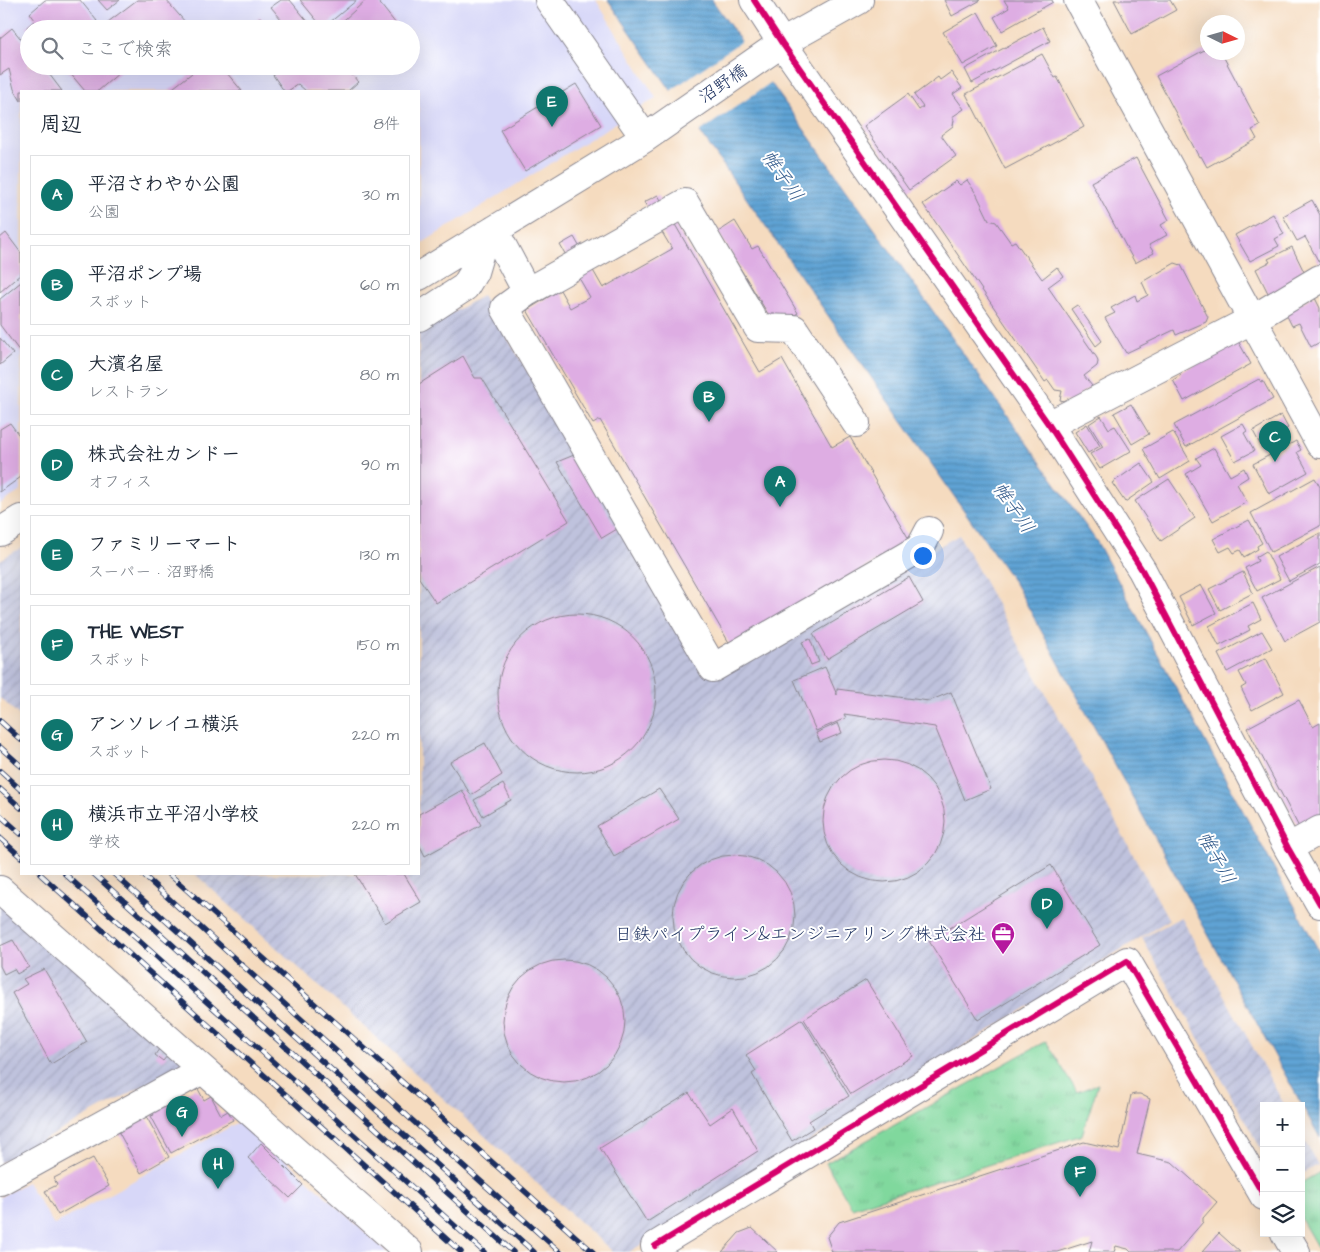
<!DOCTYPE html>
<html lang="ja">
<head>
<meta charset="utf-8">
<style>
	:root { --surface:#fff; --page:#f2f2f3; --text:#1f2937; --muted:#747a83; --line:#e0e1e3; --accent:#0f766e }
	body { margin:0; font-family:"Architects Daughter","Klee One",sans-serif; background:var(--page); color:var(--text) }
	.controls { position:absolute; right:15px; bottom:15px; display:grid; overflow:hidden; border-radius:0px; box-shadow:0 5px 20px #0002 }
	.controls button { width:45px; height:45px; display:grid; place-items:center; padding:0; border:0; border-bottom:1px solid var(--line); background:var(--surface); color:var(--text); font:25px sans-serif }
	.compass { position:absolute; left:1200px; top:15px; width:45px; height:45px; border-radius:50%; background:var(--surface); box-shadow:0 5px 20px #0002; rotate:95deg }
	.you { position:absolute; left:922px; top:555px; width:18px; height:18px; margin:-12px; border:4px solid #fff; border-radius:50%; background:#1a73e8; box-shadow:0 0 0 8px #1a73e833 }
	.badge { display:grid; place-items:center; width:32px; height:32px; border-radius:50%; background:var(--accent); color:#fff; font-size:16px; font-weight:700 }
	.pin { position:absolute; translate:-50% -41px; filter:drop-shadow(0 1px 2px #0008) }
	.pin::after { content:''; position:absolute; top:26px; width:18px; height:15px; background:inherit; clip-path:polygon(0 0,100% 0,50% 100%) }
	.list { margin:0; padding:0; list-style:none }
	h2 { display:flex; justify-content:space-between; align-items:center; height:65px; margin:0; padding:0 20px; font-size:21px }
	h2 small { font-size:16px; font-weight:400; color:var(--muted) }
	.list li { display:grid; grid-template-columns:32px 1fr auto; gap:15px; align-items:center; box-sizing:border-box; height:80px; margin:0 10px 10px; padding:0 10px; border:1px solid var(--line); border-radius:0px }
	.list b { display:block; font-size:19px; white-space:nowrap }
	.list p { margin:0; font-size:16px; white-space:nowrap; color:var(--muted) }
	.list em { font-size:16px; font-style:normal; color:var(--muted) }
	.icon { flex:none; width:28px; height:28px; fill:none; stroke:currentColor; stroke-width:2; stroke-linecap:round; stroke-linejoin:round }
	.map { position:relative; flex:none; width:1320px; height:1252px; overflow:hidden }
	.search { position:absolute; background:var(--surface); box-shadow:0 5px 20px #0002; left:20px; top:20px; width:400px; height:55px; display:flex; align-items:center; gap:12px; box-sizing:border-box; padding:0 18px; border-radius:28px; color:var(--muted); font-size:19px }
	.panel { position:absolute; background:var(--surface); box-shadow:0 5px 20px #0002; left:20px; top:90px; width:400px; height:785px; border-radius:0px }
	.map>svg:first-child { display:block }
	.built { fill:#d7d7f8; fill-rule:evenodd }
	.industrial { fill:url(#industrial-furrows) }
	.grass { fill:url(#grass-tufts); stroke:#4e847e }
	.water { fill:url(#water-rules); stroke:#3d6999 }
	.pier { fill:#f5dbbf }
	.building { fill:#deade3 }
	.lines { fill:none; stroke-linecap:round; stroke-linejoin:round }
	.minor-casing { stroke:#88858e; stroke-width:30 }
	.minor { stroke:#fff; stroke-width:28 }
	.rail-casing { stroke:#1b2f5e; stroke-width:5.5 }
	.rail { stroke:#fff; stroke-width:4; stroke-dasharray:11; stroke-linecap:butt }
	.cycleway-casing { stroke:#fff; stroke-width:9 }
	.cycleway { stroke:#d6006c; stroke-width:6 }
	.labels { text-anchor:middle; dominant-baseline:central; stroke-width:4; stroke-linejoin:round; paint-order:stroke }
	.street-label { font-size:18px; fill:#1b2f5e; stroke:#fff }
	.poi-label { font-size:18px; fill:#1b2f5e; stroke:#fff; text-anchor:end }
	.water-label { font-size:19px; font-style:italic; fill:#365d8d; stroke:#fff }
</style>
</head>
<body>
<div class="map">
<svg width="1320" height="1252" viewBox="0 0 1320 1252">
	<defs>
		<pattern id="industrial-furrows" width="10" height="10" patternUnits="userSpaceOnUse" patternTransform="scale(1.25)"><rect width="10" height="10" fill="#bfc2dd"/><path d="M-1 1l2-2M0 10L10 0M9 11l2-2" fill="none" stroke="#a4a7c0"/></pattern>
		<pattern id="grass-tufts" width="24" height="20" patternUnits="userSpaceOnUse" patternTransform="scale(1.25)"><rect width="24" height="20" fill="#80d89d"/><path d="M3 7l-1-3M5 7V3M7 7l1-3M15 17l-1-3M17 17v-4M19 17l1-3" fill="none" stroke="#6eba8a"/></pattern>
		<pattern id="water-rules" width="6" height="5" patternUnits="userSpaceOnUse" patternTransform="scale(1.25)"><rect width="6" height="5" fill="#5fa3d4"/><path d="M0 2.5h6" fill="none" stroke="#4e85af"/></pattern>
	</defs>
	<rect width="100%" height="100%" fill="#fff"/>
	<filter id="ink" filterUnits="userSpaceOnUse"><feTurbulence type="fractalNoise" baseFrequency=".02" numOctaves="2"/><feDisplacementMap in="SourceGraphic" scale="10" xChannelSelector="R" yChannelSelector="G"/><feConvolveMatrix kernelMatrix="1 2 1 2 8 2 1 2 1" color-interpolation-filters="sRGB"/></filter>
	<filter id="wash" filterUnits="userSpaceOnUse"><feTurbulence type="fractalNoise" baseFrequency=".0096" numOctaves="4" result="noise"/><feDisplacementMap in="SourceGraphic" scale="20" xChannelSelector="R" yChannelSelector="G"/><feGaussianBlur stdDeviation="1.12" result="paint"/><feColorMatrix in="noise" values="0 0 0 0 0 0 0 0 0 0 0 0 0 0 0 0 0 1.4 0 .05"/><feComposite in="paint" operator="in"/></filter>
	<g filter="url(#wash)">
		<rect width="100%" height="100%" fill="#f5dbbf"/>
		<!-- built -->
		<path class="built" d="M0 0H596L656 98 419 245V91H21V491L0 504ZM29 29H411V66H29Z
			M242 1120 387 1252H0V1197L27 1182 54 1225Z"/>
		<!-- industrial -->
		<path class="industrial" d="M482 296 713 676 959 535 1169 920 629 1252H613L195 874H419V331Z
			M21 548V717L0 698V560Z
			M0 899 186 1063 0 1163Z
			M1181 917 1285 1106H1264V1154L1142 938Z
			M1301 1135 1318 1165 1301 1174Z"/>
		<!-- grass -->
		<path class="grass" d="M1046 1041 1077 1092 1098 1084 1082 1135 852 1208 826 1163Z
			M1320 1172V1252L1301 1219V1183Z"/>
		<!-- water -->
		<path class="water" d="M608 0H712L1097 542 1320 953V1138L1016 585Z"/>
		<!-- pier -->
		<path class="pier" d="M743 40 773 81 698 133 669 92Z"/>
		<g id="blocks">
			<!-- building -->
			<path class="building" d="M45 0H80L97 21 86 29H28L27 27 35 20 30 13Z
				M98 0H120L107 10Z
				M137 0H166L186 23 180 29H113L108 22Z
				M281 0H290L314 29H253L251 25 260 17 269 28 281 19 271 7Z
				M300 0H357L323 28Z
				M366 0H377L400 29H334Z
				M944 0H981L952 16Z
				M1004 0H1052L1053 2 1002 31 994 17 1009 8Z
				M1114 0H1170L1176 10 1132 34Z
				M978 12 997 46 963 65 943 32Z
				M1043 27 1050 41 972 83 965 69Z
				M12 28 29 49V66H43L62 91H21V101L14 89 9 69 0 75V38Z
				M1208 48V52H1221L1260 126 1252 130 1257 139 1207 167 1201 156 1199 157 1156 76Z
				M1042 54 1055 78 1057 77 1084 127 1005 169 966 94Z
				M64 66H127L98 91H85Z
				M201 66H221L242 91H169Z
				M284 66H328L331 69 334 66H345L358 82 348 91H306L298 84 288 91H284L273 75Z
				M355 66H372L361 75Z
				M951 72 962 88 953 94 964 109 952 117 954 120 953 126 941 135 956 156 909 190 864 126 908 94 919 110 923 107 914 95 938 77 940 80Z
				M576 84 601 125 525 171 500 130Z
				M1136 158 1169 220 1161 225 1167 235 1149 245 1154 253 1135 263 1091 182Z
				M967 180 977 195 989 220 996 222 1011 243 1015 241 1042 279 1057 267 1063 276 1048 287 1097 358 1098 362 1097 366 1084 376 1092 386 1079 395 1078 404 1060 400 1062 391 1055 390 1048 380 1045 382 923 204 956 181 960 185Z
				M658 195 760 372 782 359 832 447 850 437 910 541 731 646 600 420 593 424 527 310 560 290 570 308 590 297 560 245 574 237 603 288 672 249 644 202Z
				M1312 200 1320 215V264L1305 237 1297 241 1283 216Z
				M1273 214 1284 234 1275 239 1279 246 1250 261 1235 235Z
				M735 221 752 249 758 246 798 313 776 327 718 232Z
				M6 233 21 253V274L0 292V238Z
				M1292 247 1306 276 1269 295 1256 269 1270 262 1268 259Z
				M1175 263 1181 265 1208 317 1206 322 1176 335 1174 330 1126 353 1105 318 1115 313 1111 308 1135 295 1137 301 1148 295 1142 282Z
				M21 282V350L20 352 0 325V299Z
				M1314 296 1320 308V342L1311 347 1299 323 1292 326 1285 312Z
				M1077 305 1102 341 1096 346 1071 309Z
				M0 338 13 354 0 365Z
				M1238 341 1251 364 1184 401 1173 380 1181 375 1179 373Z
				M463 356 475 378H482L569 521 436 603 419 578V384Z
				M1259 379 1261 382 1263 381 1273 399 1186 447 1174 425Z
				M1131 404 1149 434 1132 444 1114 413Z
				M1281 415 1288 428 1281 432 1283 436 1262 448 1253 431Z
				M1101 416 1109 429 1115 426 1131 451 1100 469 1090 454 1103 447 1089 424Z
				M10 423 21 438V477L0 492V429Z
				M1087 424 1100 446 1088 453 1075 432Z
				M1243 424 1247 431 1244 433 1254 451 1235 461 1221 436Z
				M1173 432 1190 461 1160 479 1143 449Z
				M1296 441 1301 450 1297 452 1308 472 1269 494 1253 464Z
				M1214 448 1230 476 1244 468 1248 477 1237 484 1247 502 1213 521 1186 474 1201 465 1196 458Z
				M574 455 617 529 602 538 557 462Z
				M1141 463 1154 482 1125 502 1112 483Z
				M1315 478 1320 487V526L1271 552 1251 513Z
				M1169 479 1195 518 1161 541 1135 501Z
				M1249 520 1262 543 1257 546 1258 549 1244 557 1240 550 1234 553 1230 547 1220 552 1213 539Z
				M1320 533V564L1289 581 1276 557Z
				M1266 551 1280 579 1257 591 1245 568 1258 561 1256 557Z
				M1320 567V622L1285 641 1262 598Z
				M1243 572 1253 593 1220 610 1209 589Z
				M909 577 923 602 827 659 813 634Z
				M1201 585 1216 613 1193 625 1179 597Z
				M1253 603 1261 619 1248 626 1250 630 1219 646 1209 626Z
				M498 693a79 79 0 1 1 158 0a79 79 0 1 1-158 0Z
				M1262 631 1272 648 1227 672 1218 654Z
				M810 639 819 662 811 665 802 642Z
				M1266 658 1284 693 1252 710 1241 688 1246 685 1239 672Z
				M825 667 837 695V689L929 701 951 692 991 789 965 800 935 727 844 714 846 718 816 731 794 680Z
				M1299 700 1313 727 1320 723V821L1301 831 1247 728Z
				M838 723 842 733 820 742 816 733Z
				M485 743 502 775 471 795 450 762Z
				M823 821a61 61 0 1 1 122 0a61 61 0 1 1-122 0Z
				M503 784 511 800 483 816 474 800Z
				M659 789 679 819 614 856 597 826Z
				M462 790 481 825 425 856 419 844V814Z
				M673 916a61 61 0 1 1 122 0a61 61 0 1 1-122 0Z
				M1051 865 1100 945 978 1020 929 941Z
				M355 874H404L421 902 385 923Z
				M13 940 29 967 17 974 14 969 4 974 0 966V946Z
				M503 1021a61 61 0 1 1 122 0a61 61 0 1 1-122 0Z
				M44 969 87 1042 51 1064 12 993 27 984 23 979Z
				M866 980 913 1056 851 1094 804 1019Z
				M802 1019 849 1096 809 1121 813 1128 792 1141 752 1074 756 1071 746 1055Z
				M159 1049 167 1056 163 1061 155 1055Z
				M195 1088 196 1091 198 1089 204 1100 211 1096 221 1115 228 1111 233 1120 171 1153 151 1116 154 1115 152 1112Z
				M689 1093 710 1124 733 1108 758 1151 647 1222 600 1148Z
				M1135 1094H1140L1150 1099 1137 1154 1172 1162 1217 1202 1203 1218V1222L1177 1252H1131L1128 1249 1116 1246 1114 1252H1089L1092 1241 1057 1252H832L827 1237 839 1222 1084 1142 1119 1150 1131 1095Z
				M146 1116 169 1157 141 1173 118 1131Z
				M261 1143 303 1185 290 1198 248 1158Z
				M93 1158 109 1186 58 1215 45 1191 57 1185 54 1178Z
				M752 1228 778 1252H722L739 1233Z
				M1219 1233 1240 1252H1202Z"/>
		</g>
	</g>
	<g filter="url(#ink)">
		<use href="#blocks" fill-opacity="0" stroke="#88858e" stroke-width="1"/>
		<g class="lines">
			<!-- minor casing -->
			<g class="minor-casing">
				<path id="minor" d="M549 0 645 138
					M754 0 782 43 1049 425 1142 570 1288 848 1320 904
					M1078 0 1320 444
					M494 230 527 292
					M419 276 645 138 782 43 859 0
					M419 317 465 287 474 272 485 235
					M856 423 794 329 758 328 685 203 527 292 505 308 713 668 920 548 929 531
					M1049 425 1253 319 1320 279
					M0 532 21 519
					M1288 848 1320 830
					M0 890 409 1252
					M0 1181 202 1070
					M1285 1233 1296 1252
					M655 1246 1127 961 1264 1196"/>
			</g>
			<!-- minor -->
			<use href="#minor" class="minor"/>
			<!-- rail casing -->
			<g class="rail-casing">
				<path id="rail" d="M0 721 21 740
					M0 747 21 766
					M0 771 21 790
					M0 789 21 808
					M0 815 21 834
					M0 838 21 857
					M40 874 461 1252
					M65 874 484 1252
					M94 874 513 1252
					M114 874 534 1252
					M142 874 413 1121 560 1252
					M169 874 593 1252"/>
			</g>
			<!-- rail -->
			<use href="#rail" class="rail"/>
			<!-- cycleway casing -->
			<g class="cycleway-casing">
				<path id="cycleway" d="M754 0 782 43 1049 425 1142 570 1288 848 1320 904
					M655 1246 1127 961 1264 1196"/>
			</g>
			<!-- cycleway -->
			<use href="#cycleway" class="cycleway"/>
		</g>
	</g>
	<!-- icons -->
	<defs>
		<g id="office-pin" transform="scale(1.25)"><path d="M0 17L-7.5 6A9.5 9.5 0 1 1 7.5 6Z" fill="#b5179e" stroke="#fff"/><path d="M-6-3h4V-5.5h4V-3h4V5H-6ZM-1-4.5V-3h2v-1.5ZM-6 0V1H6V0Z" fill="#fff"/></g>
	</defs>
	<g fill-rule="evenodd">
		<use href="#office-pin" x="1003" y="934"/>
	</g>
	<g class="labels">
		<!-- street labels -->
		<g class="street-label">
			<text transform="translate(723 84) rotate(-34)">沼野橋</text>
		</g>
		<!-- poi labels -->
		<g class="poi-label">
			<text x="986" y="934">日鉄パイプライン&amp;エンジニアリング株式会社</text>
		</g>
		<!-- water labels -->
		<g class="water-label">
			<text transform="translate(782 176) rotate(55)">帷子川</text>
			<text transform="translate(1013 508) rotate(55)">帷子川</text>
			<text transform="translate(1216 858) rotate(61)">帷子川</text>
		</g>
	</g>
</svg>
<div class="controls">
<button>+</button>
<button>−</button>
<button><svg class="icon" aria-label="layers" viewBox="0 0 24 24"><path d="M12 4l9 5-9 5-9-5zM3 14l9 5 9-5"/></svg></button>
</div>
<svg class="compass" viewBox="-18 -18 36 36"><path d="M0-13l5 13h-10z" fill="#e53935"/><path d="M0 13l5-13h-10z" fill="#747a83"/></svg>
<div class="you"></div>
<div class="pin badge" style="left:780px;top:507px">A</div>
<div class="pin badge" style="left:709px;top:422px">B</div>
<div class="pin badge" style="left:1275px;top:462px">C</div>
<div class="pin badge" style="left:1047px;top:929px">D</div>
<div class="pin badge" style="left:552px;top:127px">E</div>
<div class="pin badge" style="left:1080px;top:1197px">F</div>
<div class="pin badge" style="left:182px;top:1137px">G</div>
<div class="pin badge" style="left:218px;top:1189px">H</div>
<div class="search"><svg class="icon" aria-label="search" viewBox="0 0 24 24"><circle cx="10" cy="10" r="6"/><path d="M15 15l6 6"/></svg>ここで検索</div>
<section class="panel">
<h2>周辺<small>8件</small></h2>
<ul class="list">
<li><span class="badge">A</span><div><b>平沼さわやか公園</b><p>公園</p></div><em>30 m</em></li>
<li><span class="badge">B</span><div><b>平沼ポンプ場</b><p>スポット</p></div><em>60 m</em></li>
<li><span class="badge">C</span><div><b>大濱名屋</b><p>レストラン</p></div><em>80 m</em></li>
<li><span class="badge">D</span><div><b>株式会社カンドー</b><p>オフィス</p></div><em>90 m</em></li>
<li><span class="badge">E</span><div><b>ファミリーマート</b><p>スーパー · 沼野橋</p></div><em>130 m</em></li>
<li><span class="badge">F</span><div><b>THE WEST</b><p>スポット</p></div><em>150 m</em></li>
<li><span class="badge">G</span><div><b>アンソレイユ横浜</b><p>スポット</p></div><em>220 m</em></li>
<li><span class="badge">H</span><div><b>横浜市立平沼小学校</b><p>学校</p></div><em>220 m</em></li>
</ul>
</section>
</div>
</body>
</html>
